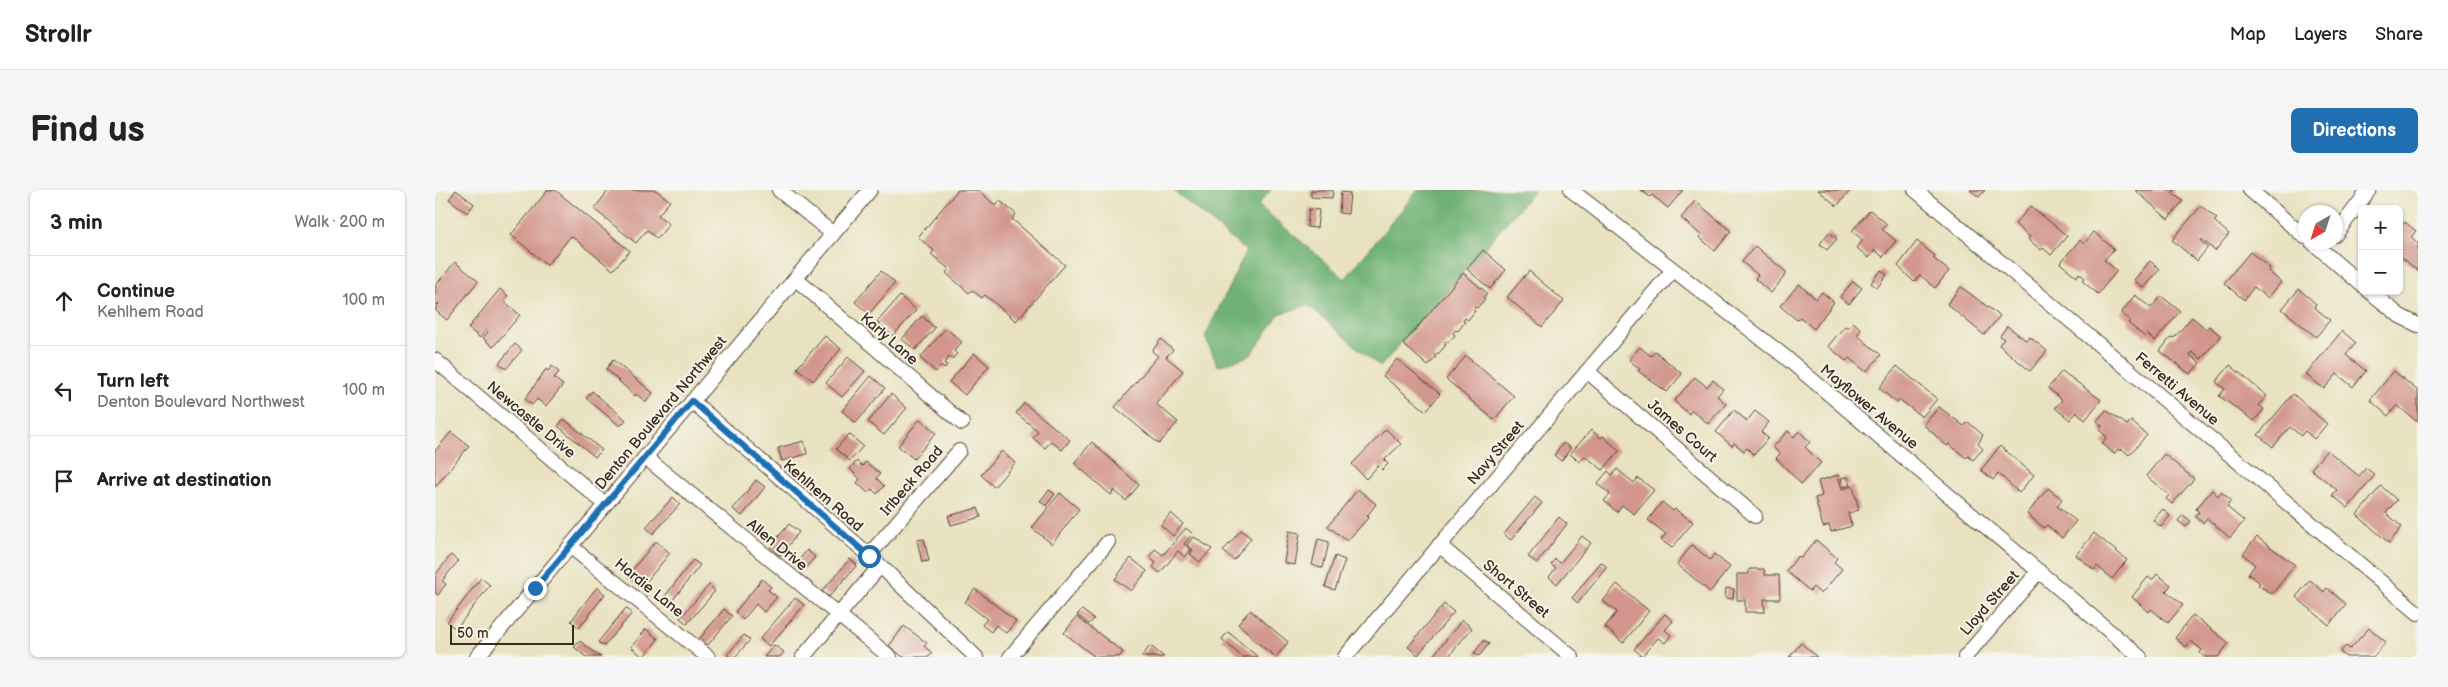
<!DOCTYPE html>
<html lang="en">
<head>
<meta charset="utf-8">
<style>
	:root { --surface:#fff; --page:#f6f6f6; --text:#222; --muted:#767676; --line:#e0e0e0; --accent:#1f6fb2 }
	body { margin:0; font-family:"Balsamiq Sans",sans-serif; background:var(--page); color:var(--text) }
	.controls { position:absolute; right:15px; top:15px; display:grid; overflow:hidden; border-radius:8px; box-shadow:0 1px 4px #0004 }
	.controls button { width:45px; height:45px; display:grid; place-items:center; padding:0; border:0; border-bottom:1px solid var(--line); background:var(--surface); color:var(--text); font:25px sans-serif }
	.compass { position:absolute; left:1863px; top:15px; width:45px; height:45px; border-radius:50%; background:var(--surface); box-shadow:0 1px 4px #0004; rotate:219deg }
	.scale { position:absolute; left:15px; bottom:12px; width:124px; box-sizing:border-box; padding-left:5px; border:2px solid #3b2a1e; border-top:0; font-size:14px; line-height:18px; white-space:nowrap; color:#3b2a1e; -webkit-text-stroke:4px #f7f3e8; paint-order:stroke }
	.stop { position:absolute; width:15px; height:15px; margin:-11px; border:4px solid #1f6fb2; border-radius:50%; background:#fff }
	.stop.end { background:#1f6fb2; border-color:#fff; box-shadow:0 1px 5px #0008 }
	.list { margin:0; padding:0; list-style:none }
	h2 { display:flex; justify-content:space-between; align-items:center; height:65px; margin:0; padding:0 20px; font-size:21px }
	h2 small { font-size:16px; font-weight:400; color:var(--muted) }
	.list li { display:grid; grid-template-columns:32px 1fr auto; gap:15px; align-items:center; box-sizing:border-box; height:90px; padding:0 20px; border-top:1px solid var(--line) }
	.list b { display:block; font-size:19px; white-space:nowrap }
	.list p { margin:0; font-size:16px; white-space:nowrap; color:var(--muted) }
	.list em { font-size:16px; font-style:normal; color:var(--muted) }
	.icon { flex:none; width:28px; height:28px; fill:none; stroke:currentColor; stroke-width:2; stroke-linecap:round; stroke-linejoin:round }
	.map { position:relative; flex:none; width:1983px; height:467px; overflow:hidden; border-radius:8px }
	header { display:flex; align-items:center; gap:30px; box-sizing:border-box; height:70px; padding:0 25px; background:var(--surface); border-bottom:1px solid var(--line) }
	header strong { font-size:24px }
	nav { display:flex; gap:28px; margin-inline-start:auto; font-size:18px }
	.intro { display:flex; align-items:center; justify-content:space-between; box-sizing:border-box; height:120px; padding:0 30px }
	h1 { margin:0; font-size:35px }
	.button { padding:12px 22px; border-radius:8px; background:var(--accent); color:#fff; font-size:18px; font-weight:700 }
	main { display:flex; gap:30px; padding:0 30px }
	aside { flex:1; background:var(--surface); border-radius:8px; box-shadow:0 1px 4px #0004 }
	.map>svg:first-child { display:block }
	.forest { fill:#70b274; stroke:#566e49 }
	.building { fill:#d2968e }
	.lines { fill:none; stroke-linecap:round; stroke-linejoin:round }
	.street-casing { stroke:#554636; stroke-width:16 }
	.street { stroke:#fff; stroke-width:14 }
	.route { stroke:#1f6fb2; stroke-width:6 }
	.labels { text-anchor:middle; dominant-baseline:central; stroke-width:4; stroke-linejoin:round; paint-order:stroke }
	.street-label { font-size:15px; fill:#3b2a1e; stroke:#f7f3e8 }
</style>
</head>
<body>
<header>
<strong>Strollr</strong>
<nav><a>Map</a><a>Layers</a><a>Share</a></nav>
</header>
<div class="intro"><h1>Find us</h1><a class="button">Directions</a></div>
<main>
<aside>
<h2>3 min<small>Walk · 200 m</small></h2>
<ul class="list">
<li><svg class="icon" aria-label="ahead" viewBox="0 0 24 24"><path d="M12 20V5M6 11l6-6 6 6"/></svg><div><b>Continue</b><p>Kehlhem Road</p></div><em>100 m</em></li>
<li><svg class="icon" aria-label="left" viewBox="0 0 24 24"><path d="M17 20v-9H6M10 6l-5 5 5 5"/></svg><div><b>Turn left</b><p>Denton Boulevard Northwest</p></div><em>100 m</em></li>
<li><svg class="icon" aria-label="arrive" viewBox="0 0 24 24"><path d="M6 21V4h12l-3 4 3 4H6"/></svg><div><b>Arrive at destination</b></div></li>
</ul>
</aside>
<div class="map">
<svg width="1983" height="467" viewBox="0 0 1983 467">
	<rect width="100%" height="100%" fill="#f7f3e8"/>
	<filter id="ink" filterUnits="userSpaceOnUse"><feTurbulence type="fractalNoise" baseFrequency=".02" numOctaves="2"/><feDisplacementMap in="SourceGraphic" scale="10" xChannelSelector="R" yChannelSelector="G"/><feConvolveMatrix kernelMatrix="1 2 1 2 8 2 1 2 1" color-interpolation-filters="sRGB"/></filter>
	<filter id="wash" filterUnits="userSpaceOnUse"><feTurbulence type="fractalNoise" baseFrequency=".0096" numOctaves="4" result="noise"/><feDisplacementMap in="SourceGraphic" scale="20" xChannelSelector="R" yChannelSelector="G"/><feGaussianBlur stdDeviation="1.12" result="paint"/><feColorMatrix in="noise" values="0 0 0 0 0 0 0 0 0 0 0 0 0 0 0 0 0 1.4 0 .05"/><feComposite in="paint" operator="in"/></filter>
	<g filter="url(#wash)">
		<rect width="100%" height="100%" fill="#e8e2c0"/>
		<!-- forest -->
		<path class="forest" d="M738 0H836L823 15 910 89 983 0H1100L945 177 873 115 844 124 816 165 783 176 770 147 811 61Z"/>
		<g id="blocks">
			<!-- building -->
			<path class="building" d="M21 0 39 14 32 23 14 9Z
				M113 0H120L195 61 178 80 136 46 112 75 76 45Z
				M174 0H221L235 11 223 25 234 34 222 49 212 40 201 53 159 19Z
				M523 0H543L561 16 565 11 581 24 577 29 630 75 581 131 550 105 547 108 537 100 534 103 511 83 514 79 496 64 499 61 483 47Z
				M876 0H898L897 8 876 7Z
				M1206 0H1248L1233 18 1217 5 1215 7Z
				M1383 0H1416L1402 16Z
				M1535 0H1550L1544 7Z
				M1700 0H1740L1737 3 1748 11 1733 29Z
				M906 2 915 3 913 24 904 23Z
				M1260 11 1296 41 1280 61 1264 47 1266 45 1246 28Z
				M1596 16 1632 46 1616 65 1608 58 1606 60 1593 49 1595 47 1580 34Z
				M1766 16 1782 29 1779 31 1794 44 1780 61 1767 49 1766 51 1773 57 1762 71 1737 50Z
				M874 19 884 20 882 38 872 37Z
				M1435 20 1452 34 1447 39 1461 51 1448 67 1440 60 1434 68 1422 58 1428 50 1417 41Z
				M1970 32 1981 41 1976 47 1983 53V81L1964 65V38Z
				M1394 42 1402 49 1392 60 1385 54Z
				M1659 42 1679 59 1669 70 1682 81 1663 104 1647 91 1650 88 1644 83 1642 87 1625 73 1645 50 1649 54Z
				M1482 51 1500 66 1498 68 1514 81 1500 98 1485 85 1479 92 1463 76Z
				M1320 56 1352 83 1336 103 1320 89 1323 85 1307 72Z
				M1048 60 1071 80 1055 99 1032 79Z
				M1815 62 1835 78 1833 81 1846 92 1833 108 1819 97 1809 110 1789 93Z
				M1715 71 1725 79 1709 98 1699 90Z
				M20 72 43 91 12 130 0 120 4 113 0 115V96Z
				M1446 80 1452 85 1442 98 1436 93Z
				M446 81 460 93 434 124 420 112Z
				M1094 81 1129 111 1107 137 1072 107Z
				M1028 83 1052 103 1048 108 1050 109 1042 118 1040 117 1038 119 1040 121 1033 130 1030 128 1028 131 1030 132 1023 141 1021 140 1018 143 1020 145 1013 153 1011 151 1009 154 1011 155 1003 164 1001 163 999 165 1001 167 993 176 968 154Z
				M1418 91 1427 98 1414 114 1405 107Z
				M1364 94 1381 109 1387 102 1399 112 1379 139 1365 127 1362 130 1345 116Z
				M1526 97 1565 126 1549 145 1512 114Z
				M65 99 73 106 69 111 85 125 58 157 48 148 53 142 51 140 45 148 33 138Z
				M1864 99 1881 114 1879 117 1895 130 1881 147 1847 119Z
				M1700 105 1716 118 1726 106 1745 121 1720 151 1712 144 1710 147 1693 133 1695 130 1686 123Z
				M465 106 481 120 458 146 442 132Z
				M487 126 500 138 480 160 467 149Z
				M1757 127 1771 139 1774 136 1786 146 1766 169 1757 162 1755 165 1765 173 1755 184 1725 161 1736 147 1739 148Z
				M1418 132 1426 139 1422 145 1446 165 1431 182 1414 168 1411 171 1393 156 1410 136 1413 138Z
				M1572 136 1592 151 1595 147 1612 161 1595 181 1564 155 1569 149 1565 146Z
				M511 138 527 152 519 161 522 164 517 169 514 167 509 173 512 175 509 179 506 176 501 182 485 168Z
				M1907 141 1921 153 1911 165 1931 181 1918 197 1902 184 1889 199 1871 184Z
				M390 146 406 159 378 191 362 178Z
				M726 149 738 160 731 167 748 181 721 214 743 232 724 254 680 217 723 166 717 161Z
				M80 154 87 160 71 179 64 173Z
				M1205 157 1216 166 1220 161 1247 184 1232 202 1203 181 1205 179 1194 170Z
				M539 163 554 176 530 205 514 192Z
				M1031 166 1079 206 1059 230 1011 189Z
				M413 167 430 181 407 207 391 193Z
				M962 169 1005 204 991 221 948 186Z
				M178 170 218 203 211 212 201 204 200 206 171 179Z
				M1795 175 1832 206 1824 215 1829 219 1819 231 1784 206 1790 199 1781 192Z
				M117 176 124 182 119 188 128 195 111 216 102 209 97 215 90 209 111 179 113 181Z
				M1462 176 1502 209 1487 227 1465 210 1462 213 1444 198Z
				M1627 181 1666 210 1650 230 1642 222 1635 230 1620 218 1627 210 1613 198Z
				M1959 181 1983 201V229L1981 231 1962 215 1953 226 1935 210Z
				M436 186 450 198 421 233 407 221Z
				M1260 187 1272 197 1278 190 1288 199 1282 206 1291 214 1273 234 1257 220 1254 224 1239 211Z
				M157 201 191 230 185 236 151 208Z
				M456 204 472 218 449 245 433 232Z
				M1858 204 1892 234 1879 249 1870 241 1866 246 1855 237 1838 257 1823 245Z
				M589 213 635 250 627 260 616 251 610 258 598 248 603 241 581 223Z
				M1504 217 1529 236 1533 232 1548 245 1543 254 1548 259 1538 270 1533 266 1531 268 1514 254 1512 256 1489 235Z
				M1299 220 1312 231 1320 221 1334 232 1326 242 1333 248 1319 265 1312 258 1309 261 1299 253 1297 256 1281 242Z
				M1671 220 1692 235 1696 231 1712 245 1694 265 1687 259 1685 261 1683 259 1679 264 1667 253 1672 247 1664 240 1667 236 1662 231Z
				M129 229 167 260 160 267 123 236Z
				M485 229 501 243 479 269 463 256Z
				M951 239 966 254 949 270 953 274 947 280 943 276 931 289 917 274Z
				M1156 240 1166 248 1168 246 1184 261 1168 280 1150 266 1145 272 1135 264Z
				M1353 241 1359 247 1364 241 1375 252 1370 257 1386 273 1366 294 1341 268 1345 264 1338 257Z
				M16 242 34 256 0 297V261Z
				M414 244 428 256 415 271 401 259Z
				M369 251 372 264 347 271 343 258Z
				M657 252 704 295 691 311 679 300 676 305 639 273Z
				M1128 253 1136 258 1126 271 1119 265Z
				M1565 256 1599 285 1584 303 1563 283 1558 290 1546 280Z
				M1892 260 1924 286 1931 278 1940 285 1913 318 1897 305 1902 300 1876 279Z
				M567 261 580 273 559 297 546 285Z
				M1729 264 1759 289 1737 314 1731 309 1734 305 1711 286Z
				M422 271 427 276 431 272 445 284 441 288 449 296 442 304 437 299 433 303 422 293 425 289 415 279Z
				M1182 279 1199 293 1203 288 1219 300 1199 324 1187 315 1182 322 1169 311 1175 304 1162 294 1173 281 1177 285Z
				M1403 285 1407 299 1418 296 1424 320 1413 323 1417 336 1396 342 1394 335 1388 337 1380 308 1387 306 1383 291Z
				M1413 287 1416 295 1408 297 1406 288Z
				M321 290 330 297 307 326 298 319Z
				M1946 296 1962 310 1951 323 1967 337 1954 353 1922 325Z
				M1613 298 1627 309 1622 316 1641 331 1627 348 1612 335 1609 338 1592 324Z
				M923 299 941 314 932 326 934 327 912 351 893 336Z
				M614 300 620 304 611 316 605 311Z
				M1777 300 1783 306 1786 302 1796 310 1792 317 1809 331 1795 348 1772 328 1768 333 1760 326 1764 322 1761 319Z
				M625 303 644 319 617 354 597 338Z
				M238 307 245 314 218 344 211 337Z
				M1100 307 1107 313 1076 350 1069 344Z
				M1227 312 1238 321 1240 319 1258 332 1237 358 1226 350 1231 344 1213 330Z
				M543 318 546 327 516 335 513 326Z
				M1728 319 1735 326 1726 337 1718 330Z
				M736 323 748 334 738 346 726 335Z
				M1748 325 1756 331 1751 337 1743 331Z
				M1124 327 1132 334 1102 373 1093 367Z
				M354 334 364 342 345 366 335 357Z
				M751 338 758 344 749 354 756 360 750 367 743 361 725 383 718 377 721 373 714 367 720 359 728 365Z
				M806 340 816 348 799 370 788 361Z
				M854 341 865 343 860 375 849 373Z
				M1659 343 1692 370 1677 389 1662 376 1659 380 1641 365Z
				M1147 346 1156 353 1122 394 1114 387 1121 378 1116 375 1120 369 1125 373Z
				M759 347 777 359 765 372 755 364 758 360 752 355Z
				M1822 347 1860 375 1837 404 1823 395 1825 393 1813 384 1820 375 1808 364Z
				M489 349 494 371 487 372 482 350Z
				M883 349 894 352 888 378 877 375Z
				M1381 350 1402 368 1399 372 1407 379 1386 404 1378 397 1375 401 1351 381 1363 366 1366 368Z
				M221 351 235 363 207 397 192 386Z
				M1257 355 1275 370 1279 364 1295 377 1275 402 1242 374Z
				M372 360 380 367 368 381 360 375Z
				M16 365 23 371 7 391 11 394 3 405 0 403V385Z
				M900 366 910 370 900 400 890 397Z
				M696 368 712 381 696 401 680 389Z
				M415 369 422 375 394 407 387 401Z
				M258 370 265 375 237 411 230 406Z
				M1166 372 1172 377 1143 413 1137 408Z
				M1314 379H1329L1330 385H1344L1345 409H1329L1330 422H1310V410H1302V384H1314Z
				M1722 384 1736 395 1731 401 1748 415 1733 433 1716 419 1714 422 1697 407 1713 387 1717 390Z
				M46 388 55 395 21 439 12 432Z
				M327 389 336 397 333 400 342 407 329 422 321 414 308 430 300 422Z
				M1875 390 1889 402 1892 398 1911 414 1894 435 1861 407Z
				M1182 394 1214 421 1188 453 1170 437 1182 422 1168 411Z
				M274 395 280 401 252 434 245 428Z
				M162 397 170 404 144 438 136 431Z
				M1291 398 1299 399 1298 409 1290 408Z
				M540 399 581 431 571 443 561 435 556 442 547 435 552 429 530 412Z
				M360 408 369 415 334 456 325 449Z
				M1009 414 1019 422 983 465 973 457Z
				M191 418 197 423 169 456 163 452Z
				M289 419 297 426 273 455 265 448Z
				M647 420 659 429 654 434 642 425Z
				M815 420 853 452 841 467 815 447 816 445 803 434Z
				M1230 424 1238 431 1230 440 1236 445 1230 453 1223 448 1207 466 1199 459Z
				M1758 425 1794 453 1783 467H1770L1765 463 1767 460 1756 451 1751 457 1740 448Z
				M642 427 688 462 684 467H660L629 443Z
				M1027 430 1037 438 1013 467H997Z
				M469 436 492 453 489 456 497 463 494 467H468L454 456Z
				M1934 438 1951 452 1938 467H1911L1905 462 1911 456 1915 459Z
				M211 439 223 449 208 467 196 457Z
				M793 442 823 467H807L787 449Z
				M309 445 315 450 300 467H295L292 465Z
				M1049 450 1054 454 1044 466 1039 463Z
				M145 451 160 463 166 467H151L139 457Z
				M1366 453 1382 467H1354Z
				M339 455 349 462 345 467H329Z
				M715 456 718 458 729 467H706Z"/>
		</g>
	</g>
	<g filter="url(#ink)">
		<use href="#blocks" fill-opacity="0" stroke="#554636" stroke-width="1"/>
		<g class="lines">
			<!-- street casing -->
			<g class="street-casing">
				<path id="street" d="M344 0 398 44
					M1136 0 1349 166 1705 467
					M1480 0 1983 423
					M1815 0 1870 47
					M1900 45 1934 0
					M1877 52 1927 95
					M361 89 527 233
					M1934 101 1965 126 1983 135
					M0 170 170 314
					M1152 181 1320 326
					M257 211 434 365 541 467
					M210 267 455 467
					M1004 355 1137 467
					M135 356 273 467
					M434 365 524 261
					M42 467 435 0
					M368 467 445 376
					M575 467 673 352
					M910 467 1238 80
					M1530 467 1604 381"/>
			</g>
			<!-- street -->
			<use href="#street" class="street"/>
		</g>
	</g>
	<g class="lines" filter="url(#ink)">
		<!-- route -->
		<path class="route" d="M100 398 257 211 434 366"/>
	</g>
	<g class="labels">
		<!-- street labels -->
		<g class="street-label">
			<text transform="translate(454 149) rotate(41)">Karly Lane</text>
			<text transform="translate(1742 199) rotate(40)">Ferretti Avenue</text>
			<text transform="translate(1434 217) rotate(40)">Mayflower Avenue</text>
			<text transform="translate(226 223) rotate(-50)">Denton Boulevard Northwest</text>
			<text transform="translate(96 230) rotate(40)">Newcastle Drive</text>
			<text transform="translate(1247 241) rotate(41)">James Court</text>
			<text transform="translate(1061 263) rotate(-50)">Navy Street</text>
			<text transform="translate(477 291) rotate(-49)">Irlbeck Road</text>
			<text transform="translate(388 306) rotate(41)">Kehlhem Road</text>
			<text transform="translate(342 355) rotate(39)">Allen Drive</text>
			<text transform="translate(214 398) rotate(39)">Hardie Lane</text>
			<text transform="translate(1081 399) rotate(40)">Short Street</text>
			<text transform="translate(1555 413) rotate(-49)">Lloyd Street</text>
		</g>
	</g>
</svg>
<div class="controls">
<button>+</button>
<button>−</button>
</div>
<svg class="compass" viewBox="-18 -18 36 36"><path d="M0-13l5 13h-10z" fill="#e53935"/><path d="M0 13l5-13h-10z" fill="#767676"/></svg>
<div class="scale">50 m</div>
<div class="stop" style="left:434px;top:366px"></div>
<div class="stop end" style="left:100px;top:398px"></div>
</div>
</main>
</body>
</html>
